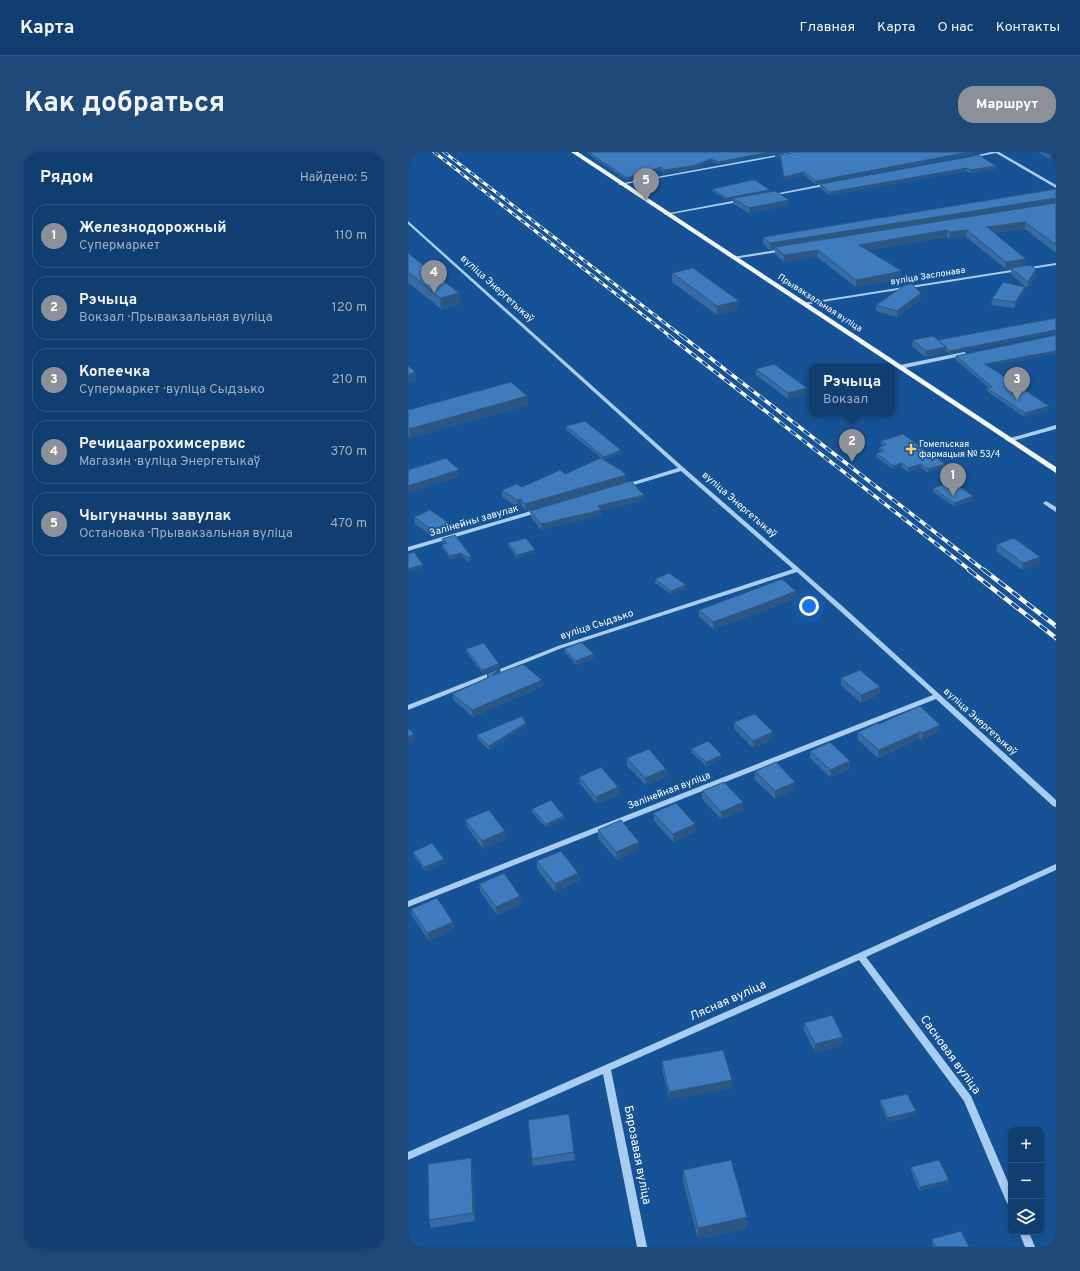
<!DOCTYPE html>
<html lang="ru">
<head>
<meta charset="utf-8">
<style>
	:root { --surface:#103e70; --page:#1e4978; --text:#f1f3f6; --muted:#9caec3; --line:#305783; --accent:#8c9099 }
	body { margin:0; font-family:Overpass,sans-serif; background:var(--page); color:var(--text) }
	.controls { position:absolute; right:12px; bottom:12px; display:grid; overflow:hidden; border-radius:8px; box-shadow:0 2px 6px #0003 }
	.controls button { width:36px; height:36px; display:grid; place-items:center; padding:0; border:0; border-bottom:1px solid var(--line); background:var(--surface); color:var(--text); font:20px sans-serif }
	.you { position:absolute; left:401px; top:454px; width:14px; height:14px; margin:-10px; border:3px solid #fff; border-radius:50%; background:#1a73e8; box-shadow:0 0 0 6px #1a73e833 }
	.badge { display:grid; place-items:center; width:26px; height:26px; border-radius:50%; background:var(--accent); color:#fff; font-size:13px; font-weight:700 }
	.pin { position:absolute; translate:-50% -33px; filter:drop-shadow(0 1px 2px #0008) }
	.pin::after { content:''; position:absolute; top:21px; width:14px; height:12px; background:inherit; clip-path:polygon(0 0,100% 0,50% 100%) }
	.popup { position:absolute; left:401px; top:212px; width:86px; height:52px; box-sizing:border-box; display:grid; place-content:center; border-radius:8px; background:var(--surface); filter:drop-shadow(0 1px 3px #0005); font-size:13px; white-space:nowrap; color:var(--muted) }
	.popup b { font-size:15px; color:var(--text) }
	.popup::after { content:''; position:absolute; left:50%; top:100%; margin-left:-8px; border:8px solid transparent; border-top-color:var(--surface) }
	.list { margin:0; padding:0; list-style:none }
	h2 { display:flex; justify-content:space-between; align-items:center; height:52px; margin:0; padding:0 16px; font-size:17px }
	h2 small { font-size:13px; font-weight:400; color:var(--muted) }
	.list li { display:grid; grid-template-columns:26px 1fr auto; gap:12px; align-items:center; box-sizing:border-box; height:64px; margin:0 8px 8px; padding:0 8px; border:1px solid var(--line); border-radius:16px }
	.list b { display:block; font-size:15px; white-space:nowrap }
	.list p { margin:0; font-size:13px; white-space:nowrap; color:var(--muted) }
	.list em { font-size:13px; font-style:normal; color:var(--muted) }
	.icon { flex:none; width:22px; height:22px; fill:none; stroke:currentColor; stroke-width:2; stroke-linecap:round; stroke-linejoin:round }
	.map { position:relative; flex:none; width:648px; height:1095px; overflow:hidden; border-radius:16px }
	header { display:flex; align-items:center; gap:24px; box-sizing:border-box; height:56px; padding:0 20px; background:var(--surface); border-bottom:1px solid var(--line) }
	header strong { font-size:19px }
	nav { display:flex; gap:22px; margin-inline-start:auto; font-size:14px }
	.intro { display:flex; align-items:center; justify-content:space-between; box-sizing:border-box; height:96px; padding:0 24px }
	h1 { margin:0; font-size:28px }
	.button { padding:10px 18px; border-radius:16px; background:var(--accent); color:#fff; font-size:14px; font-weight:700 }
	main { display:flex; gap:24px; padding:0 24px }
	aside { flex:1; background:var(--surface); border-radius:16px; box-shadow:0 2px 6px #0003 }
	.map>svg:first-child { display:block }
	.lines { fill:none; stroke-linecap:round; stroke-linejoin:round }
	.minor { fill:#a9ccf1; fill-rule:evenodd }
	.major { fill:#f3f8ff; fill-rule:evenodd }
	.rail-far2-casing { stroke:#fff; stroke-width:3 }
	.rail-far1-casing { stroke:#fff; stroke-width:3.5 }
	.rail-casing { stroke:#fff; stroke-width:4.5 }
	.rail-far2 { stroke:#165396; stroke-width:2; stroke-dasharray:5.5; stroke-linecap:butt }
	.rail-far1 { stroke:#165396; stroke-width:2.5; stroke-dasharray:7; stroke-linecap:butt }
	.rail { stroke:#165396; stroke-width:3; stroke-dasharray:9; stroke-linecap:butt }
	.wall { fill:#366ba3 }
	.shaded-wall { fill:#2c5785 }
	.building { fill:#3f7cbe; stroke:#2c5785 }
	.poi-dot { fill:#ffce69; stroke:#165396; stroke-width:1.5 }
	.labels { text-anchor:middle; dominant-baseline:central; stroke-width:3.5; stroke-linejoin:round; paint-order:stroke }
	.far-street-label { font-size:9px; fill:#fff; stroke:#165396 }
	.far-poi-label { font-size:9px; fill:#fff; stroke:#165396; text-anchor:start }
	.street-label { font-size:10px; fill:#fff; stroke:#165396 }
	.near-street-label { font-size:12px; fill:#fff; stroke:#165396 }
</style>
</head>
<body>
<header>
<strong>Карта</strong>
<nav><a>Главная</a><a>Карта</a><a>О нас</a><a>Контакты</a></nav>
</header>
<div class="intro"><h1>Как добраться</h1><a class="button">Маршрут</a></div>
<main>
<aside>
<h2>Рядом<small>Найдено: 5</small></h2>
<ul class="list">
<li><span class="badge">1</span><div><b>Железнодорожный</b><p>Супермаркет</p></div><em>110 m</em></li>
<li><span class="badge">2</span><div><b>Рэчыца</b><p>Вокзал · Прывакзальная вуліца</p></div><em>120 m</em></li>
<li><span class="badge">3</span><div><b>Копеечка</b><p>Супермаркет · вуліца Сыдзько</p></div><em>210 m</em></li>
<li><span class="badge">4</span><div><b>Речицаагрохимсервис</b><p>Магазин · вуліца Энергетыкаў</p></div><em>370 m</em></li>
<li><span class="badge">5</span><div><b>Чыгуначны завулак</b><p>Остановка · Прывакзальная вуліца</p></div><em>470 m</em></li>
</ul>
</aside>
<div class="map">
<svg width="648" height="1095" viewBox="0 0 648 1095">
	<rect width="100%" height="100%" fill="#165396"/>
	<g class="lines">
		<!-- minor -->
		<path class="minor" d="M385 0H394L212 33 210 32Z
			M583 0H591L648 33V36L588 1 563 6 561 5Z
			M421 31H422V33L363 44 361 43Z
			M335 47H336V49L258 63 256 62Z
			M0 69 276 316 432 452 648 648V655L645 654 528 547 0 755V749L525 543 389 420 154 496 0 558V553L150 494 385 417 273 319 219 335H215V333L270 316 0 72Z
			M375 97H377V99L325 107 323 106 325 105Z
			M648 111V113L395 153 393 152 395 151Z
			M556 200 558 201V203L492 217 489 215 492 213Z
			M648 273V277L601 290 598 288 599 287Z
			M638 349 648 355V360L636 352 635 351Z
			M130 357 132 358V360L0 399V395Z
			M648 712V718L458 805 563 944 603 1037V1053L600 1052 598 1049 556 949 451 808 203 918 239 1095H229L195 922 0 1008V1000L449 802Z
			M611 1080H621L627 1095H617Z"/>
		<!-- major -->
		<path class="major" d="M163 0H170L648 315V321Z"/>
		<!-- rail-far2 casing -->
		<g class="rail-far2-casing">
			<path id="rail-far2" d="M26 0 263 185
				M36 0 275 185"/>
		</g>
		<!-- rail-far1 casing -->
		<g class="rail-far1-casing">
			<path id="rail-far1" d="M261 184 563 419
				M274 184 577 419"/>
		</g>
		<!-- rail casing -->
		<g class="rail-casing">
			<path id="rail" d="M561 418 648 486
				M576 418 648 474"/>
		</g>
		<!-- rail-far2 -->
		<use href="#rail-far2" class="rail-far2"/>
		<!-- rail-far1 -->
		<use href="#rail-far1" class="rail-far1"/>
		<!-- rail -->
		<use href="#rail" class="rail"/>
	</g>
	<!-- wall -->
	<path class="wall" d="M179 0H377L310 12 303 9 285 17 256 21 253 18 219 28 187 7Z
		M630 0H648L642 7Z
		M565 2 407 32 396 23 376 28 372 6H367V4Z
		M571 3 588 14V17L562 21 558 19 422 43 412 36V32Z
		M304 37 362 40 381 48V53L341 61 325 52V47L319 48 304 39Z
		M648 37V101L617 77 586 81 618 114 628 122 619 136 603 122V117H598L558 85 541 87 539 85 460 98 493 127 448 135 409 105 376 110 367 102V97L362 98 355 92V85Z
		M0 101 53 152 33 157 0 130Z
		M264 121 331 149V157L309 163 264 130Z
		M617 135 616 141 606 156 583 153 584 147Z
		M513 141V146L489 165 468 159V153Z
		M648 166 541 202 538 199 537 201 517 205 504 194 505 188H530Z
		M548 204 580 215 641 258 616 265 579 239V236H581L547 207Z
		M348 217 399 236V242L380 247 348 223Z
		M120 253 2 286 0 284V258Z
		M158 274 213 301 196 308 158 278Z
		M473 289 536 315 520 321 513 316 500 320 493 315 485 317 468 305V301L473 300 471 298V295L475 294 473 292Z
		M157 322 218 330 118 359 113 353 110 355 94 345V338L114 335Z
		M525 336 565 344V348L546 354 525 340Z
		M236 343V348L193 359 194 363 133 378 123 365 122 359Z
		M6 365 42 374 43 381 27 386 7 372Z
		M34 387 63 404 64 407 61 410 54 404 42 407 34 396V392H36L34 391Z
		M100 391 127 398V401L109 406 100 394Z
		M589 392 632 405 631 412 614 418 588 399Z
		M247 427 278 436 263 442 247 431Z
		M388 446 360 457 305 477 291 465V458Z
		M58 497 91 512V515L75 522 58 500Z
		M156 497 186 506 169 513 157 501Z
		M92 516V521L134 528 135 534 65 565 45 548 44 542 79 526V522Z
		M433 526 472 535 471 543 453 551 433 533Z
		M326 570 365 587 345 596 326 577Z
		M118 571V574L81 598 70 587 69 583Z
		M471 572 532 580 513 588 511 587 470 606 449 587 450 580Z
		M283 597 314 603V606L298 614 283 600Z
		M402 599 442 617 422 625 402 606Z
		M219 606 258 617 259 624 238 633 219 614Z
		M347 619 387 637 367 647 346 627Z
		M171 625 210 635 211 643 189 652 172 632Z
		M294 639 335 650V658L313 667 294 647Z
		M124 657 156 664 157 667 138 675 124 661Z
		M245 661 287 672V680L265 690 246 669Z
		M57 668 98 687 75 697 59 675Z
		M190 678 231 690V697L209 708 190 686Z
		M5 700 36 711 17 719 6 704Z
		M129 709 170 721 171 729 147 740 129 717Z
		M71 732 112 744 113 752 89 763 72 739Z
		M3 757 46 777 21 789 4 764Z
		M396 871 435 885 434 893 407 900 396 878Z
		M254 909 324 936 261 947 254 917Z
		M472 948 507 963 480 970 472 952Z
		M161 962 167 1008 125 1014 120 968Z
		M64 1013 67 1069 23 1076 21 1068Z
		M503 1015 541 1028 540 1032 511 1039 503 1019Z
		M275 1018 339 1077 290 1087 275 1029Z
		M524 1087 561 1095H525L524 1091Z"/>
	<!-- shaded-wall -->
	<path class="shaded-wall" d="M362 0H377L310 12V10Z
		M561 0H565V2L407 32 408 29Z
		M372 3V6H367V4Z
		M648 4V6L642 7V5Z
		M303 7V9L285 17 256 21V18Z
		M588 14V17L562 21V18Z
		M253 15V18L219 28V26Z
		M559 16 558 19 422 43V40Z
		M396 20V23L376 28V25Z
		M362 38V40L325 46V47L319 48V46Z
		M648 46V53L367 95V97L362 98V91Z
		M381 48V53L341 61V56Z
		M617 70V77L578 82 579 75Z
		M539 78V85L451 100V93Z
		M559 78 558 85 541 87 542 80Z
		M410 98 409 105 376 110V103Z
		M618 107V114L598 117V110Z
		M628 117V122L619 136 620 130Z
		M494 119 493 127 448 135V128Z
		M617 135 616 141 606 156 607 150Z
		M51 141 53 152 33 157 32 146Z
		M513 141V146L489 165V159Z
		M331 149V157L309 163V154Z
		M648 178V181L541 202V199Z
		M538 195 537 201 517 205 518 199Z
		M648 199V202L576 215 577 212Z
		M7 220 9 229 0 232V223Z
		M399 236V242L380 247V241Z
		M119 244 120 253 2 286 1 277Z
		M641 254V258L616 265 617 261Z
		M213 298V301L196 308V305Z
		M494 311 493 315 485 317V314Z
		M513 312V316L500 320V316Z
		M537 312 536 315 520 321V317Z
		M51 318V325L0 341V334Z
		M218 323V330L118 359 117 352Z
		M236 343V348L193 359 194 363 133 378V372L190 354Z
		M565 344V348L546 354V351Z
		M113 347V353L110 355 109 348Z
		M42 374 43 381 27 386 26 379Z
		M127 398V401L109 406V403Z
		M53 401 54 404 42 407 41 404Z
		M63 404 64 407 61 410V406Z
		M632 405 631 412 614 418 615 411Z
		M15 413V416L0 420V417Z
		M278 433V436L263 442V439Z
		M388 439V446L360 457 305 477V470Z
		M186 502V506L169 513 168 509Z
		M91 512V515L75 522 74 518Z
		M92 516 93 522 83 524Z
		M134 528 135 534 65 565 64 558Z
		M472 535 471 543 453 551V543Z
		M118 571V574L81 598V594Z
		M532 573V580L513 588 514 581Z
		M365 580V587L345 596V589Z
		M512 580 511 587 470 606 471 598Z
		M6 582 7 589 0 593V585Z
		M314 603V606L298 614V610Z
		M442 609V617L422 625V618Z
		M258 617 259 624 238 633 237 626Z
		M387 630V637L367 647V639Z
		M210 635 211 643 189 652 188 645Z
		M335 650V658L313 667V660Z
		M156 664 157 667 138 675V672Z
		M287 672V680L265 690V682Z
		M97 679 98 687 75 697 74 689Z
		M231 690V697L209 708 208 700Z
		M36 707V711L17 719 16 715Z
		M170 721 171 729 147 740V732Z
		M112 744 113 752 89 763 88 755Z
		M45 770 46 777 21 789 19 781Z
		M435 885 434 893 407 900V892Z
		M324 928V936L261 947V940Z
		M508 959 507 963 480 970V966Z
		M63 1006 64 1013 67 1069 65 1061Z
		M541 1028 540 1032 511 1039 512 1035Z
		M339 1065V1077L290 1087V1076Z"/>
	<!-- building -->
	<path class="building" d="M182 0H362L310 10 303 7 285 14 256 18 253 15 219 26 187 5Z
		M388 0H561L408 29 396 20 376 25 372 3 367 4Z
		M634 0H648V4L642 5Z
		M571 3 588 14 562 18 559 16 422 40 412 32Z
		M344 28H347L362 38 319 46 304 37Z
		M648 37V46L362 91 355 85Z
		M367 39 381 48 341 56 325 46Z
		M648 51V93L617 70 579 75 618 107 598 110 559 78 542 80 539 78 451 93 494 119 448 128 410 98 376 103 367 95Z
		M0 101 51 141 32 146 0 120Z
		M623 113 628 117 620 130 603 116Z
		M285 116 331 149 309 154 264 121Z
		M595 130 617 135 607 150 584 147Z
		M504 132 513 141 489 159 468 153 497 133Z
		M648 166V178L541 199 538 196V195L530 188Z
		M648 183V199L577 212 641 254 617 261 579 236 584 235 548 204Z
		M525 184 538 195 518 199 505 188Z
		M366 212 399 236 380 241 348 217Z
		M0 213 7 220 0 223Z
		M103 230 119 244 1 277 0 276V258Z
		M177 269 213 298 196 305 158 274Z
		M495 282 537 312 520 317 513 312 500 316 494 311 485 314 468 301 476 299 471 295 478 293 473 289Z
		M38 306 51 318 0 334V318Z
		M193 306 214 319 218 323 117 352 113 347 109 348 94 338 109 332 114 335 152 318 157 322Z
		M223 329 236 343 190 354 193 358 133 372 122 359Z
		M544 330 565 344 546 351 525 336Z
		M22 358 38 369 42 374 26 379 6 365Z
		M47 383 63 404 61 406 53 401 41 404 34 392 39 391 34 387Z
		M118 386 127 398 109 403 100 391Z
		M606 386 632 405 615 411 589 392Z
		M6 400 15 413 0 417V402Z
		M261 421 278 433 263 439 247 427Z
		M374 427 388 439 360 450 305 470 291 458Z
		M173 490 186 502 168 509 156 497Z
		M76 491 91 512 74 518 58 497Z
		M115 512 134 528 64 558 44 542 81 525 79 522 92 516 83 524Z
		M452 518 472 535 453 543 433 526Z
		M512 554 532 573 514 581 512 580 471 598 450 580 470 571 471 572Z
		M347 562 365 580 345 589 326 570Z
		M114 564 118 571 81 594 69 583Z
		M0 576 6 582 0 585Z
		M300 589 314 603 298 610 283 597Z
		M422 590 442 609 422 618 402 599Z
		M241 597 258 617 237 626 219 606Z
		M368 610 387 630 367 639 347 619Z
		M193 615 210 635 188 645 171 625Z
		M316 630 335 650 313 660 294 639Z
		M143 648 156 664 138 672 124 657Z
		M268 651 287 672 265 682 245 661Z
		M81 658 97 679 74 689 57 668Z
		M213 668 231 690 208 700 190 678Z
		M24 691 36 707 16 715 5 700Z
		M153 699 170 721 147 732 129 709Z
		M96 721 112 744 88 755 71 732Z
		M29 746 45 770 19 781 3 757Z
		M424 863 435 885 407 892 396 871Z
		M315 898 324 928 261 940 254 909Z
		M499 942 508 959 480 966 472 948Z
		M161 962 166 1000 124 1007 120 968Z
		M63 1006 65 1061 21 1068 20 1012Z
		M323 1008 339 1065 290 1076 275 1018Z
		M531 1008 541 1028 512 1035 503 1015Z
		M553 1079 561 1095H528L524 1087Z"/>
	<!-- markers -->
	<path class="poi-dot" d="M501 291h4v4h4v4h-4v4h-4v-4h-4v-4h4z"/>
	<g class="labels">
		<!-- far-street labels -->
		<g class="far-street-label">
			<text transform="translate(520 124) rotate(-9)">вуліца Заслонава</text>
			<text transform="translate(412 151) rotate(33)">Прывакзальная вуліца</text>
		</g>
		<!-- far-poi labels -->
		<g class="far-poi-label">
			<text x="511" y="292">Гомельская<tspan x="511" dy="10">фармацыя № 53/4</tspan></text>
		</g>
		<!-- street labels -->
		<g class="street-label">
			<text transform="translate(89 137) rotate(42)">вуліца Энергетыкаў</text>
			<text transform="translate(331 353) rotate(41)">вуліца Энергетыкаў</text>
			<text transform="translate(66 369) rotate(-16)">Залінейны завулак</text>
			<text transform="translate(189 473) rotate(-18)">вуліца Сыдзько</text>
			<text transform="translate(572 570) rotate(42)">вуліца Энергетыкаў</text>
			<text transform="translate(261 639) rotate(-21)">Залінейная вуліца</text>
		</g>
		<!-- near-street labels -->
		<g class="near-street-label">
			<text transform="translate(320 849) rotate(-24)">Лясная вуліца</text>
			<text transform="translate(542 903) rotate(54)">Сасновая вуліца</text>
			<text transform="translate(229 1003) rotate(79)">Бярозавая вуліца</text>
		</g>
	</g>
</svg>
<div class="controls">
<button>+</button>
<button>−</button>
<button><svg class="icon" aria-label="layers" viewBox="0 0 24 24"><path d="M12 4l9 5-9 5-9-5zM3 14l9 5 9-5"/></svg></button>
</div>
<div class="you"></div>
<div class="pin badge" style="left:545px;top:344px">1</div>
<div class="pin badge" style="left:444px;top:310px">2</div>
<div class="popup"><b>Рэчыца</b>Вокзал</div>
<div class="pin badge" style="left:609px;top:248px">3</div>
<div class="pin badge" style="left:26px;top:141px">4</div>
<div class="pin badge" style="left:238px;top:49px">5</div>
</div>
</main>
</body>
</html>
